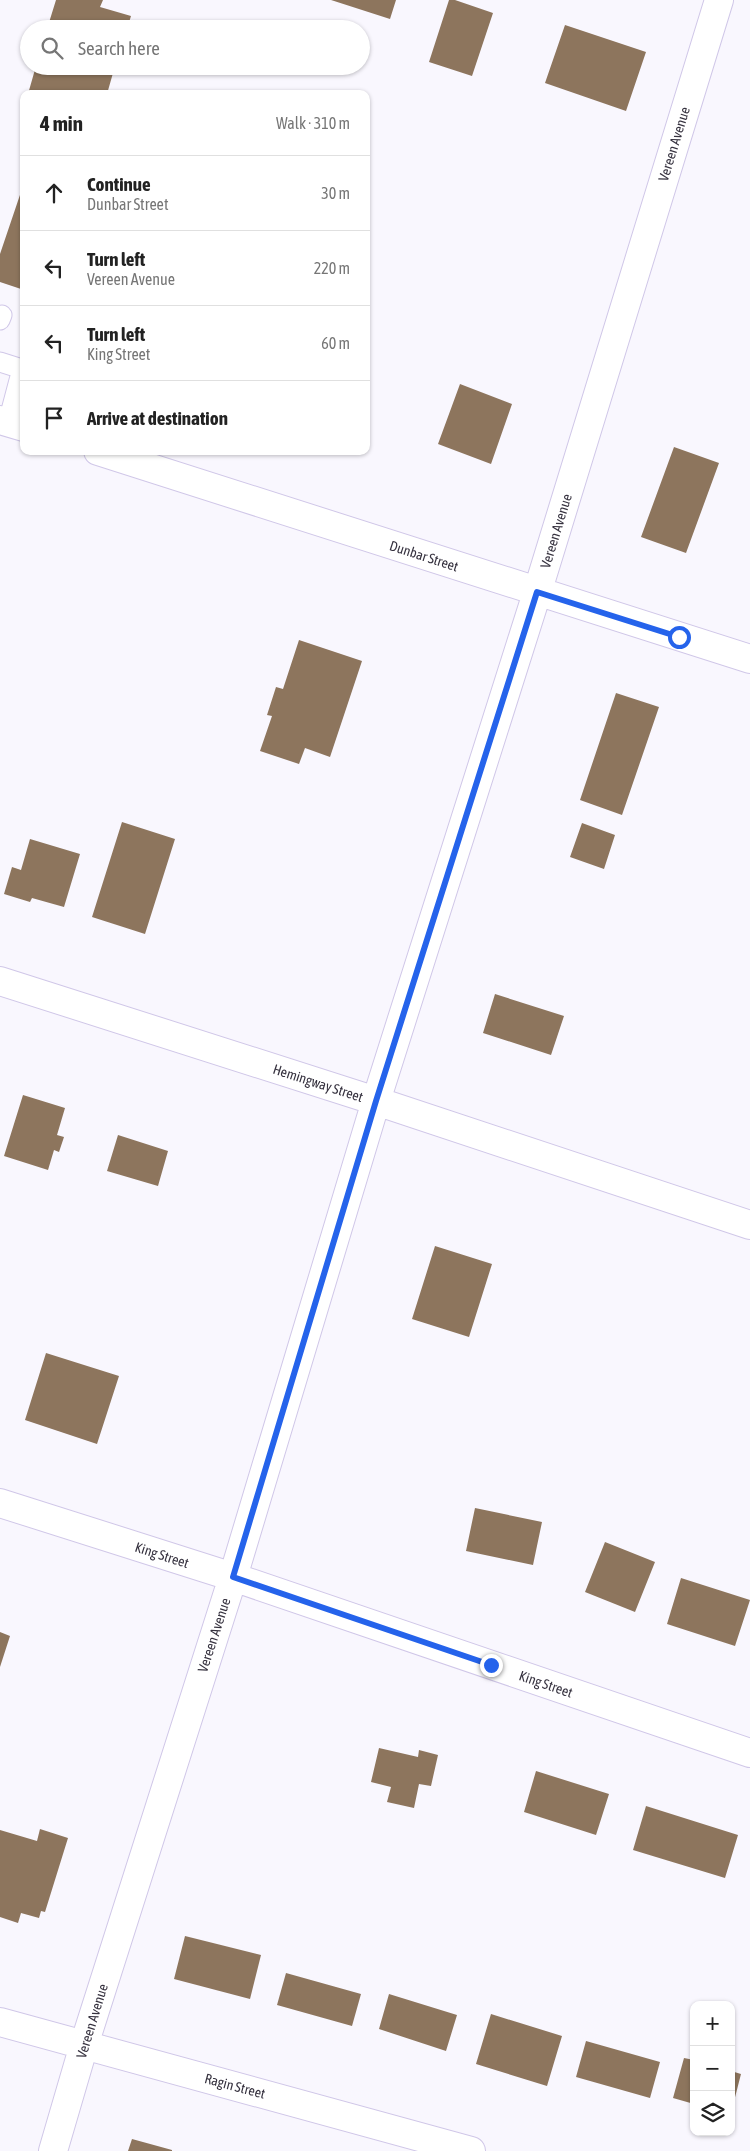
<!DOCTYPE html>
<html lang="en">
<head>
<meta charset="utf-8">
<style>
	:root { --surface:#fff; --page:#f6f6f6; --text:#222; --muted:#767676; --line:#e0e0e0 }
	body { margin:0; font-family:"Asap Condensed",sans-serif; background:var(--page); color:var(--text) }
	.controls { position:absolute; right:15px; bottom:15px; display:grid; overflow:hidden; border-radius:10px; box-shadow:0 1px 4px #0004 }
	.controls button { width:45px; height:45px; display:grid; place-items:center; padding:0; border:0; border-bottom:1px solid var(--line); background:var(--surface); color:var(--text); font:25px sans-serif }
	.stop { position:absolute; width:15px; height:15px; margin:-11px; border:4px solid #2563eb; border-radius:50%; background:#fff }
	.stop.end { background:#2563eb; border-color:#fff; box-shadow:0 1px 5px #0008 }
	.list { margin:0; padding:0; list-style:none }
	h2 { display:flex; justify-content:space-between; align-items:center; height:65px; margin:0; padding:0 20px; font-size:21px }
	h2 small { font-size:16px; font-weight:400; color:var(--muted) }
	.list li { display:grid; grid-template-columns:32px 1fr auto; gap:15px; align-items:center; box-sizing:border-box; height:75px; padding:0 20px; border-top:1px solid var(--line) }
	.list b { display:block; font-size:19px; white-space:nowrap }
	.list p { margin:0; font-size:16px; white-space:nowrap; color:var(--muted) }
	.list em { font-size:16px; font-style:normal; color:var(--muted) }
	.icon { flex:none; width:28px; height:28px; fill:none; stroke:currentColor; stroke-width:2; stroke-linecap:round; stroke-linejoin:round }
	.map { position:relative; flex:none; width:750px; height:2151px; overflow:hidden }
	.search { position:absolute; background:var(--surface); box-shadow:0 1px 4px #0004; left:20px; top:20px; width:350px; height:55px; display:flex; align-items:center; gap:12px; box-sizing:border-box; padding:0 18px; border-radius:28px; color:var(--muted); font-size:19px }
	.panel { position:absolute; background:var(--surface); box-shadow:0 1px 4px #0004; left:20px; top:90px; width:350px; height:365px; border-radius:10px }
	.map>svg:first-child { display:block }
	.building { fill:#8d755d }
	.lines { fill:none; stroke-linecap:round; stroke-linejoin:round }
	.lane-casing { stroke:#d0c7e8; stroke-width:21 }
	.street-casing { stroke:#d0c7e8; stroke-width:30 }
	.lane { stroke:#fff; stroke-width:19 }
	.street { stroke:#fff; stroke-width:28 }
	.route { stroke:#2563eb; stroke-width:6 }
	.labels { text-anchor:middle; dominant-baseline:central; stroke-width:5; stroke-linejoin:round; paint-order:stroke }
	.street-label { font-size:14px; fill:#36323f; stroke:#fff }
</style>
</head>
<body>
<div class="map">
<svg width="750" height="2151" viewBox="0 0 750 2151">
	<rect width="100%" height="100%" fill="#f9f7fe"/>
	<!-- building -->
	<path class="building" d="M56 0H103L100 7 131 16 127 29H47Z
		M331 0H396L390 19Z
		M449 0H455L493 13 472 76 429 62Z
		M565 25 646 52 626 111 545 83Z
		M36 66H115L107 94H28Z
		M23 186H24V290L0 282V254Z
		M460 384 512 404 491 464 438 444Z
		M674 447 719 463 686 553 641 537Z
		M299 640 362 661 330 757 305 748 299 764 260 751 272 716 267 715 276 687 283 689Z
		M616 693 659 707 622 815 580 800Z
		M122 822 175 839 145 934 92 917Z
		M582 823 615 835 604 869 570 857Z
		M30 839 80 854 64 907 32 898 30 902 4 894 12 867 21 870Z
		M495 994 564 1016 551 1055 483 1033Z
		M23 1095 65 1108 57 1135 64 1137 59 1152 54 1150 48 1170 4 1156Z
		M118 1135 168 1151 158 1186 107 1171Z
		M435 1246 492 1264 469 1337 412 1319Z
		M46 1353 119 1376 97 1444 25 1420Z
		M475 1508 542 1522 533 1565 466 1551Z
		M605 1542 655 1562 635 1612 585 1592Z
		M681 1578 750 1600 735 1646 667 1624Z
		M0 1632 10 1636 0 1667Z
		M379 1748 418 1757 419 1750 438 1755 431 1786 419 1784 414 1808 387 1802 391 1787 371 1782Z
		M536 1771 609 1794 596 1835 524 1812Z
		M646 1806 738 1835 725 1878 633 1850Z
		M40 1829 68 1838 45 1912 41 1911 39 1918 21 1913 18 1923 0 1917V1830L37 1841Z
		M185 1936 261 1955 250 1999 174 1979Z
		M286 1973 361 1994 352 2026 277 2005Z
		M389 1994 457 2015 446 2051 379 2029Z
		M491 2014 562 2036 547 2086 476 2064Z
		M586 2041 660 2062 650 2098 576 2077Z
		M684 2058 694 2060V2104L673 2098Z
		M731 2071 741 2074 732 2109H731Z
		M132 2139 172 2150V2151H128Z"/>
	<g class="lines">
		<!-- lane casing -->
		<g class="lane-casing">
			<path id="lane" d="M0 320 2 315
				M0 362 22 369 8 422"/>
		</g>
		<!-- street casing -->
		<g class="street-casing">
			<path id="street" d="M0 420 24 427
				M98 451 750 659
				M0 981 376 1101 750 1225
				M0 1503 233 1577 750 1753
				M0 2022 471 2151
				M53 2151 84 2045 233 1577 376 1101 537 593 719 0"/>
		</g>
		<!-- lane -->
		<use href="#lane" class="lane"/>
		<!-- street -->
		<use href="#street" class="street"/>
	</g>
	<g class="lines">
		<!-- route -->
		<path class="route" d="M491 1665 233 1577 376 1101 537 592 679 637"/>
	</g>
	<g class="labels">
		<!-- street labels -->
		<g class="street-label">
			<text transform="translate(674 144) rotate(-73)">Vereen Avenue</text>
			<text transform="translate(556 531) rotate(-73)">Vereen Avenue</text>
			<text transform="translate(424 556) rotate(18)">Dunbar Street</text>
			<text transform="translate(318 1083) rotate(18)">Hemingway Street</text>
			<text transform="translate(162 1555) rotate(18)">King Street</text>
			<text transform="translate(214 1635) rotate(-72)">Vereen Avenue</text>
			<text transform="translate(546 1684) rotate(19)">King Street</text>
			<text transform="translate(92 2021) rotate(-73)">Vereen Avenue</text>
			<text transform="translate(235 2086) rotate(15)">Ragin Street</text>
		</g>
	</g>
</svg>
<div class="controls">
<button>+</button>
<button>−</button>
<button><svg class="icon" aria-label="layers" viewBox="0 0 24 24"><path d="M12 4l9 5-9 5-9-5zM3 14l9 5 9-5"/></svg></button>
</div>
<div class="stop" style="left:679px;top:637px"></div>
<div class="stop end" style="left:491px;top:1665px"></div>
<div class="search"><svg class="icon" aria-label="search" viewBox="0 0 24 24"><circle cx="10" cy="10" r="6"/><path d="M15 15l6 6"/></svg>Search here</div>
<section class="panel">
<h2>4 min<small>Walk · 310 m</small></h2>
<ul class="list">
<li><svg class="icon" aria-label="ahead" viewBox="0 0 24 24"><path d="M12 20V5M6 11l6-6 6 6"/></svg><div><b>Continue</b><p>Dunbar Street</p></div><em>30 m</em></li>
<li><svg class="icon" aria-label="left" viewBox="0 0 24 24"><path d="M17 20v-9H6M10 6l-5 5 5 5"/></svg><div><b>Turn left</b><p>Vereen Avenue</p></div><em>220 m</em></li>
<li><svg class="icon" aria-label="left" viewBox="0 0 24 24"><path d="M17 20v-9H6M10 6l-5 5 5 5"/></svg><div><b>Turn left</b><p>King Street</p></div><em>60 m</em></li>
<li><svg class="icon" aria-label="arrive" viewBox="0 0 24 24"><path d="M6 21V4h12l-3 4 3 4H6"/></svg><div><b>Arrive at destination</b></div></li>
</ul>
</section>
</div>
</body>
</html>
